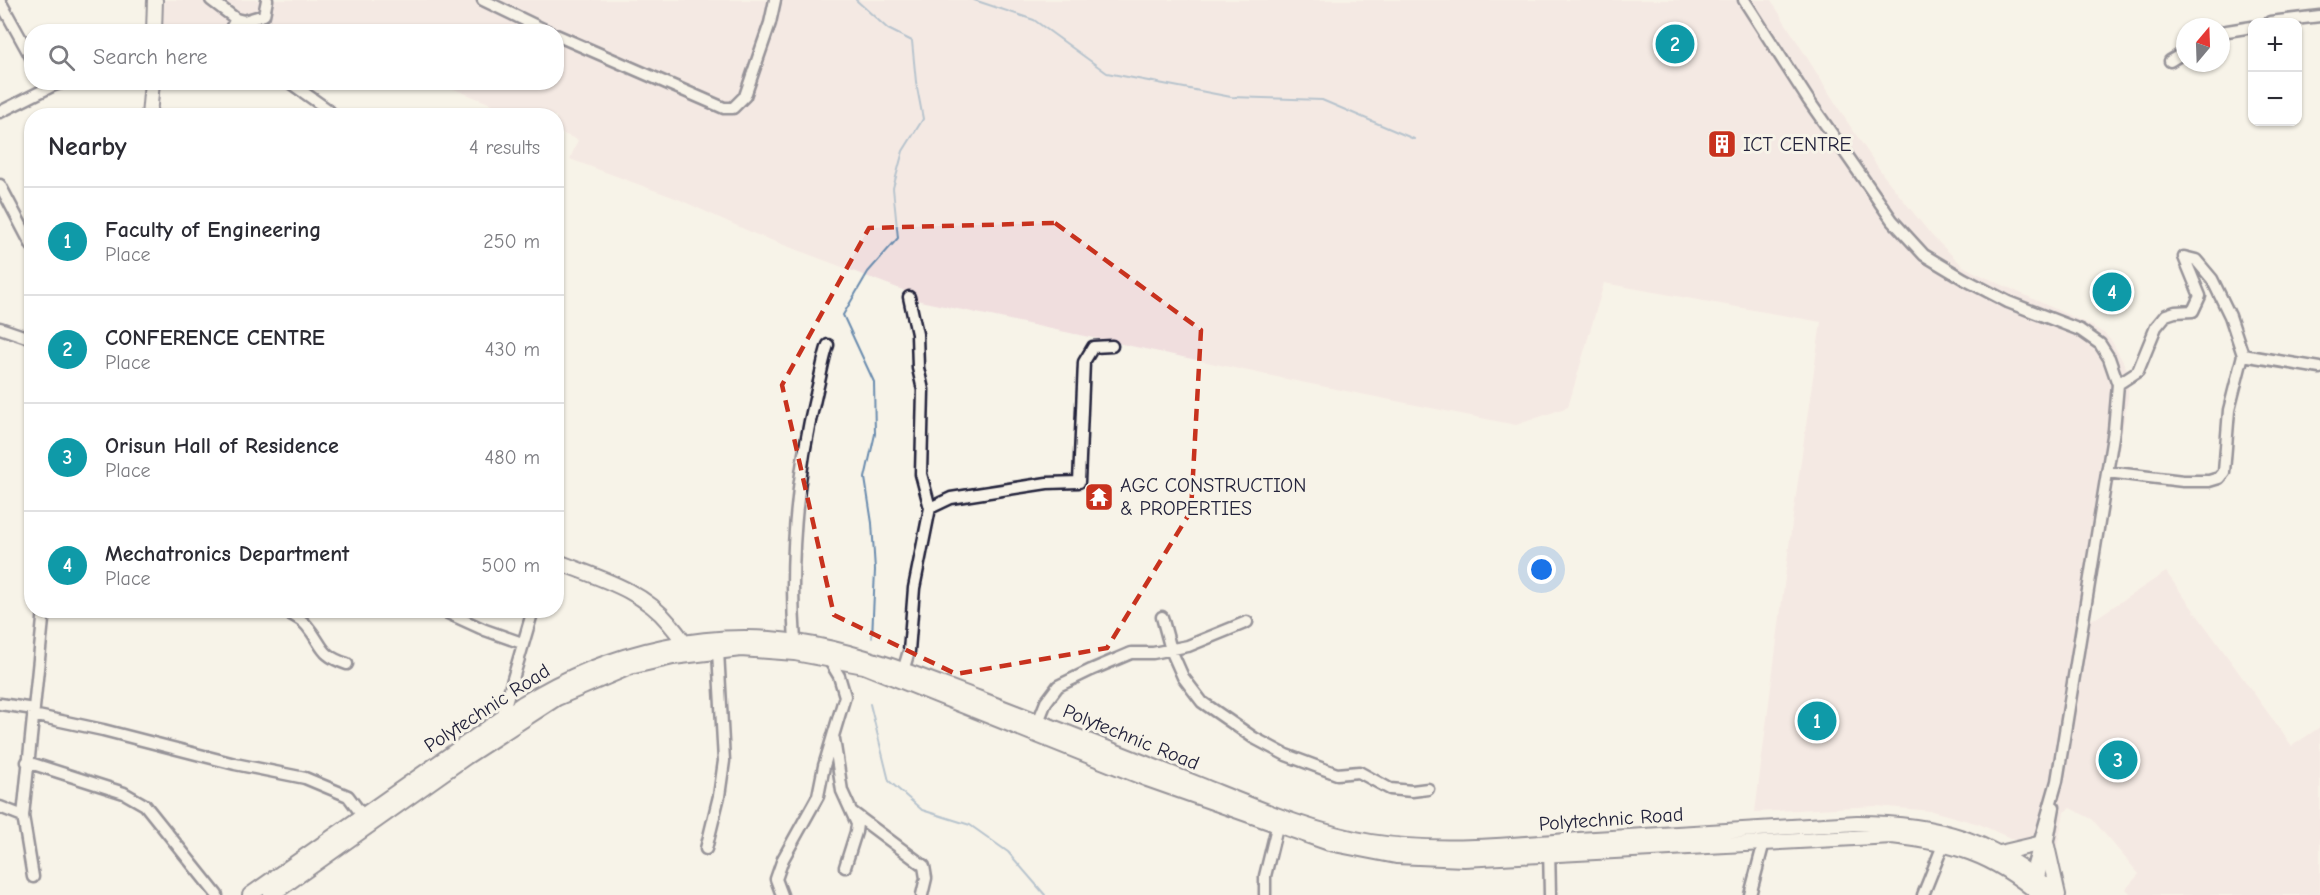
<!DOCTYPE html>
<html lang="en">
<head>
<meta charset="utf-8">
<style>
	:root { --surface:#fff; --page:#f2f2f3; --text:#2b2b33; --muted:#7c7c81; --line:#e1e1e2; --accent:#c8321e }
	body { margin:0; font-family:"Comic Neue",sans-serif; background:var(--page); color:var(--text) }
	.controls { position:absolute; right:18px; top:18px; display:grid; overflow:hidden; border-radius:12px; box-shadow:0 2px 4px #0004 }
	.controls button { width:54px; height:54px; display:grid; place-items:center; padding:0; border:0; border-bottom:2px solid var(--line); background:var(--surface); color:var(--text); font:30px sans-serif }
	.compass { position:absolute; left:2176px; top:18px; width:54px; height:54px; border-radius:50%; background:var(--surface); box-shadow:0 2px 4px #0004; rotate:19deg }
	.you { position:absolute; left:1542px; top:570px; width:21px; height:21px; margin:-15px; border:4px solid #fff; border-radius:50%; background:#1a73e8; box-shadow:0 0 0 9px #1a73e833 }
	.badge { display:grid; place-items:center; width:39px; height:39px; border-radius:50%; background:var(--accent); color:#fff; font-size:20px; font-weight:700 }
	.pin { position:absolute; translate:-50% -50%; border:3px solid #fff; box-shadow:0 2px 6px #0006 }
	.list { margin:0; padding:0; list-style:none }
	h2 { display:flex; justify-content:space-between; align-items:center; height:78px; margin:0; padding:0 24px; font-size:26px }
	h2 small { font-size:20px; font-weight:400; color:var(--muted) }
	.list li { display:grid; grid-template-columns:39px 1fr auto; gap:18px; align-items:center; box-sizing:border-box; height:108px; padding:0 24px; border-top:2px solid var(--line) }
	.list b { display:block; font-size:22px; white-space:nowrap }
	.list p { margin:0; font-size:20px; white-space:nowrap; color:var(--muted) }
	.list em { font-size:20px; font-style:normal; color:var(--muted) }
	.icon { flex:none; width:33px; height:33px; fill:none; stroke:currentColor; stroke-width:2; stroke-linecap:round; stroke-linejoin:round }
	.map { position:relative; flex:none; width:2320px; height:895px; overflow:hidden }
	.search { position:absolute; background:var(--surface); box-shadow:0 2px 4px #0004; left:24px; top:24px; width:540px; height:66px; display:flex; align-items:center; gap:15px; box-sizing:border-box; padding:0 21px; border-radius:24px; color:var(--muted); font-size:22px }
	.panel { position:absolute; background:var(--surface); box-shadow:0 2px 4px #0004; left:24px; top:108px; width:540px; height:510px; border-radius:24px }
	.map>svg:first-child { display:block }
	.built { fill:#f0dede }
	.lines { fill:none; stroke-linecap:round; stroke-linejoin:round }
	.stream { stroke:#6b8cae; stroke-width:2 }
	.minor-casing { stroke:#22223b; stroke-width:15 }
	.major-casing { stroke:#22223b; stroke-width:18 }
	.minor { stroke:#f7f3e8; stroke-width:10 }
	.major { stroke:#f7f3e8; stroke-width:14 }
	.marked { fill:none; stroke:#c8321e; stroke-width:4.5; stroke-dasharray:12 8; stroke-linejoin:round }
	.labels { text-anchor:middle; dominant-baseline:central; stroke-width:6; stroke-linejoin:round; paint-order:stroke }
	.poi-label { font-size:20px; fill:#22223b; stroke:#f7f3e8; text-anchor:start }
	.street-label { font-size:20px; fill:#22223b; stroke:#f7f3e8 }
</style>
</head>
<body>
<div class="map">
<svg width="2320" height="895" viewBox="0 0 2320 895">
	<rect width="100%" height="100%" fill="#f7f3e8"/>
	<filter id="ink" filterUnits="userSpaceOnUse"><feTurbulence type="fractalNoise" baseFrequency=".0167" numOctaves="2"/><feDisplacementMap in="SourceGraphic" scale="12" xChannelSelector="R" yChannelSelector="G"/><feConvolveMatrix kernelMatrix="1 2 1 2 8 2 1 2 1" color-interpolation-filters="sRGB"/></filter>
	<g filter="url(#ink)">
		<!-- built -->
		<path class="built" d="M161 0H1771L1846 120 1884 176 1932 236 1963 266 1974 272 2090 325 2105 334 2112 342 2128 371V397L2090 619 2096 618 2166 572 2292 746 2320 727V895H2128L2130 893 2126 889 2139 874 2092 819 2070 808 2064 812 2057 847 2038 842 2030 847 1979 824 1932 811 1876 806 1755 812 1792 523 1821 322 1604 283 1568 407 1516 425 1291 380 920 301 903 290 755 234 678 199 570 159 578 140 557 131 556 116 519 115 439 83 556 82V32H288L282 29 281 32 162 31Z"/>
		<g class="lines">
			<!-- stream -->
			<path class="stream" d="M856 0 888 29 912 41 916 82 923 119 903 151 893 188 898 238 868 272 843 315 874 382 875 434 865 478 872 523 875 570 872 638
				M974 0 1034 20 1107 73 1231 97 1322 100 1414 139
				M870 704 889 781 922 810 970 825 1008 852 1045 895"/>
			<!-- minor casing -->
			<g class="minor-casing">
				<path id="minor" d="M211 0 236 19
					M483 0 549 32
					M1744 0 1809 101 1867 184 1892 220 1924 255 1964 279 2008 302 2080 330 2100 344 2109 358 2118 384 2114 430 2057 781 2029 879
					M0 1 32 59
					M2270 22 2320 16
					M229 32 236 19 244 21 264 15 267 0
					M2221 32 2252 27
					M556 35 724 108H733L745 96 770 23 775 0
					M2170 61 2185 52
					M289 82 327 109 334 116
					M0 112 52 86 64 82
					M0 185 32 246
					M0 328 32 339
					M2243 355 2320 368
					M2107 472 2183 481H2209L2219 478 2224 472 2229 410 2243 355 2230 316 2212 279 2196 260 2184 257 2200 296 2193 311 2175 312 2166 315 2156 327 2138 371 2118 384
					M930 508 951 498 1047 483 1079 482 1084 362 1093 347 1112 346
					M283 610C291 615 301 618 307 626 324 646 319 655 347 664
					M441 610 485 630 522 643
					M1162 617 1171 650 1183 677 1202 702 1254 738 1286 755 1337 774 1359 772 1390 789 1412 791 1428 789
					M795 642C789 557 797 472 817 390 821 375 823 359 828 345
					M903 671 909 651 914 588 930 508 921 474 923 390 918 368 917 334 909 297
					M0 704 34 709
					M33 715 103 730 235 764 305 778 348 796 363 816
					M501 720 533 610
					M1038 722 1046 702 1058 686 1091 670 1131 653H1153L1188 646 1247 622
					M834 739 842 791 857 824 856 832 845 867
					M27 762 124 793 145 805 217 895
					M0 807 23 816
					M852 812 924 866 926 878 922 895
					M1549 847 1550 895
					M706 849 719 796 724 761 718 651
					M33 877 23 816 44 610
					M2037 885 2047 846 2054 807
					M782 895 776 879 783 859 818 796 824 766 845 696 839 676 828 658
					M1265 895V876L1279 819
					M1750 895 1764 842
					M1923 895 1945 840"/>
			</g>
			<!-- major casing -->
			<g class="major-casing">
				<path id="major" d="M154 32 155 0
					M149 116 152 82
					M556 561C595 577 642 589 669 623 676 632 683 638 685 650
					M2047 846 2058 895
					M2000 853 2038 844
					M250 895 522 704C608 650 715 625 815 645 872 656 926 679 980 699 1053 727 1127 756 1200 785 1255 807 1312 832 1371 842 1440 853 1510 845 1579 840 1672 834 1764 829 1857 823 1937 823 1996 840 2056 895
					M271 895 466 757 557 698 630 667 673 657 741 649 795 653 864 666 1147 779 1329 843 1396 856 1464 859 1892 836C1953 843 1992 854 2040 895"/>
			</g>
			<!-- minor -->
			<use href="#minor" class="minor"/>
			<!-- major -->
			<use href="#major" class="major"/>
		</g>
	</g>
	<!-- marked area -->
	<path d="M0 0H2320V895H0ZM1055 223 1201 330 1191 511 1107 648 956 674 834 615 782 385 869 228Z" fill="#f7f3e8" fill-opacity=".55" fill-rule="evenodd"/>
	<path class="marked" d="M1055 223 1201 330 1191 511 1107 648 956 674 834 615 782 385 869 228Z"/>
	<!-- icons -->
	<defs>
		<g id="building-square" transform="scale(1.5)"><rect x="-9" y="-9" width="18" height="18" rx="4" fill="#c8321e" stroke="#f7f3e8"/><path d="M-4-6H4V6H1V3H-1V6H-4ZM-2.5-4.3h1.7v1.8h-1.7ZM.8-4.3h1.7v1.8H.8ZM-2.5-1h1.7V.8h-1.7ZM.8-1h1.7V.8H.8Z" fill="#fff"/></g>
		<g id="temple-square" transform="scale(1.5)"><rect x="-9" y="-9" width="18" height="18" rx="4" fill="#c8321e" stroke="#f7f3e8"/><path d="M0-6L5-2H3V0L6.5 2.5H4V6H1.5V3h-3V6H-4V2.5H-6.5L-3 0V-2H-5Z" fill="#fff"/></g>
	</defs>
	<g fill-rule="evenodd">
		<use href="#building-square" x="1722" y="144"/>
		<use href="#temple-square" x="1099" y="497"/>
	</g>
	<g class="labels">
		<!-- poi labels -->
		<g class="poi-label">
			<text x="1743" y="144">ICT CENTRE</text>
			<text x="1120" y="485">AGC CONSTRUCTION<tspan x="1120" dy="23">&amp; PROPERTIES</tspan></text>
		</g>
		<!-- street labels -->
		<g class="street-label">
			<text transform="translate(487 708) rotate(-33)">Polytechnic Road</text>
			<text transform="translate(1131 737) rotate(22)">Polytechnic Road</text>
			<text transform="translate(1611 819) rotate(-4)">Polytechnic Road</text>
		</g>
	</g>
</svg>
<div class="controls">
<button>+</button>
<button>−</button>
</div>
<svg class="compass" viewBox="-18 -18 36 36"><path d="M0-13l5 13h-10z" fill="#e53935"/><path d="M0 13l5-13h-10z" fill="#7c7c81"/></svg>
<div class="you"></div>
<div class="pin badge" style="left:1817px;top:721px;background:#0f9aa8">1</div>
<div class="pin badge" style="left:1675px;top:44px;background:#0f9aa8">2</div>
<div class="pin badge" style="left:2118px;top:760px;background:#0f9aa8">3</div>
<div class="pin badge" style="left:2112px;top:292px;background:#0f9aa8">4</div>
<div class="search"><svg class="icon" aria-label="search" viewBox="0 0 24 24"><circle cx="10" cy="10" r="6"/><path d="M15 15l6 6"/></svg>Search here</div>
<section class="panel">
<h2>Nearby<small>4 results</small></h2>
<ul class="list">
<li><span class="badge" style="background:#0f9aa8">1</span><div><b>Faculty of Engineering</b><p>Place</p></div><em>250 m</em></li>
<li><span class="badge" style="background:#0f9aa8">2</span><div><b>CONFERENCE CENTRE</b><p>Place</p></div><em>430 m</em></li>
<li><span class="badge" style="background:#0f9aa8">3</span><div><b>Orisun Hall of Residence</b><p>Place</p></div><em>480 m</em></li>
<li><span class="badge" style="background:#0f9aa8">4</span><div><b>Mechatronics Department</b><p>Place</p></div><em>500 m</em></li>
</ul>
</section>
</div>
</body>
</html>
